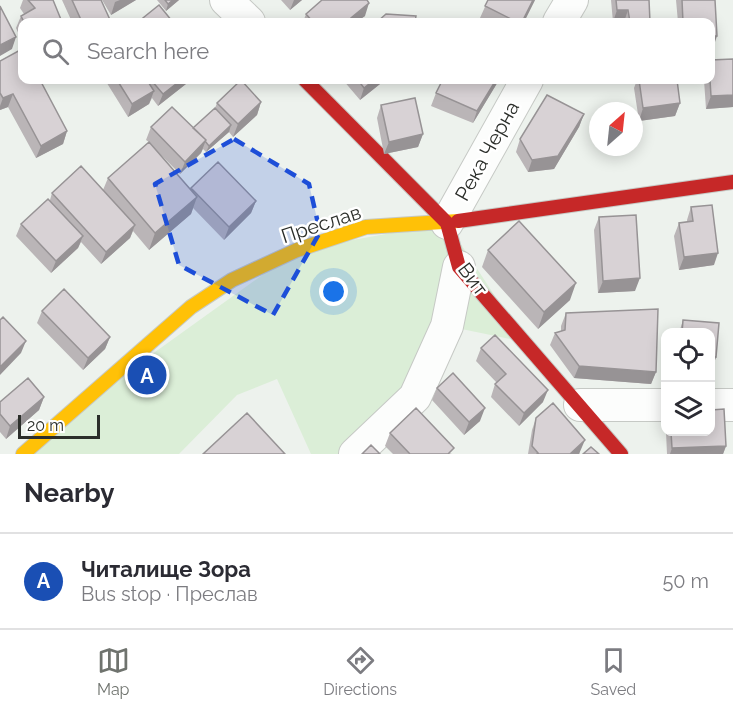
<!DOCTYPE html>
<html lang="en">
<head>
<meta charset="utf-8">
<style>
	:root { --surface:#fff; --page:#f2f2f3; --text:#2b2b33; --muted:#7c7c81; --line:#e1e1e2; --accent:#6f736e }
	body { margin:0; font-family:Raleway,sans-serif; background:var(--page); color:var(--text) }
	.controls { position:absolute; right:18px; bottom:18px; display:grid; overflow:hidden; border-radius:12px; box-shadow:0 3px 15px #0003 }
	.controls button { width:54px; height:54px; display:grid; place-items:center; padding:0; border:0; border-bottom:2px solid var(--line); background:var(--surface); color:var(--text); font:30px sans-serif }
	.compass { position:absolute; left:589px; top:102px; width:54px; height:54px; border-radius:50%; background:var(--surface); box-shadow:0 3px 15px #0003; rotate:27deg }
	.scale { position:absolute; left:18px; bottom:15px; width:82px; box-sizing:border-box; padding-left:6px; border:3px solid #2b2e2a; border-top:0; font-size:16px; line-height:21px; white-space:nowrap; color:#2b2e2a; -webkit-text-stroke:4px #fff; paint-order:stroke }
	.you { position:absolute; left:334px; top:292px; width:21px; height:21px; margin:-15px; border:4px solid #fff; border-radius:50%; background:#1a73e8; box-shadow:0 0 0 9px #1a73e833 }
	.badge { display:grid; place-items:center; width:39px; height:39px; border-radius:50%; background:var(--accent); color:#fff; font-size:20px; font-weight:700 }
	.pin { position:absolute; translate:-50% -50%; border:3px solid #fff; box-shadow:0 2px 6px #0006 }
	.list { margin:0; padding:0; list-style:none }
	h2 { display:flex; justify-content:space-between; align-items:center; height:78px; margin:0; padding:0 24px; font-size:26px }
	h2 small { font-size:20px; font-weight:400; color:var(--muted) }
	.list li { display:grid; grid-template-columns:39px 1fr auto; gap:18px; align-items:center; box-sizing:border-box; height:96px; padding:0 24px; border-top:2px solid var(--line) }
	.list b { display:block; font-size:22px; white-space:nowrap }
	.list p { margin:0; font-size:20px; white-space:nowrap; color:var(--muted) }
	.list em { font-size:20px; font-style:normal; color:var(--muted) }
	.icon { flex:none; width:33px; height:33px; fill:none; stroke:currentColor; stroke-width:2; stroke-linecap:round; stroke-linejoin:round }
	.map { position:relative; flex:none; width:733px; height:454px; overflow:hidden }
	.search { position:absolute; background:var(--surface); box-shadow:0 3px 15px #0003; left:18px; right:18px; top:18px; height:66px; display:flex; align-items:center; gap:15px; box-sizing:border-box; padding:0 21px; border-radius:12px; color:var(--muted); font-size:22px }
	.sheet { height:174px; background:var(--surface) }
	nav { display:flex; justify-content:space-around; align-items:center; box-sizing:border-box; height:84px; border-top:2px solid var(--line); background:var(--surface); font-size:16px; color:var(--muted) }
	nav a { display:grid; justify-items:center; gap:3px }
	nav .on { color:var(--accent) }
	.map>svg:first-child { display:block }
	.green { fill:#dbeed7 }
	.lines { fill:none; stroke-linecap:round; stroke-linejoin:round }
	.street-casing { stroke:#c6c9c5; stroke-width:34 }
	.slow-casing { stroke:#c6c9c5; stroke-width:16 }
	.jam-casing { stroke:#c6c9c5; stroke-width:16 }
	.street { stroke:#fcfdfc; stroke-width:32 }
	.slow { stroke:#ffc107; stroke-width:14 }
	.jam { stroke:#c62828; stroke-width:14 }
	.wall { fill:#bab5b7 }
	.shaded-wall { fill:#979395 }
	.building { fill:#d8d2d5; stroke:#979395; stroke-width:1.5 }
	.marked { fill:#1d4ed8; fill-opacity:0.2; stroke:#1d4ed8; stroke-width:4.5; stroke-dasharray:12 8; stroke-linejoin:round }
	.labels { text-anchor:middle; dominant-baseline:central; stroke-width:5; stroke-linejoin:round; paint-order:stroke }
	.street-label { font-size:20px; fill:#2b2e2a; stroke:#fff }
</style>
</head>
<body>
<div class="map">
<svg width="733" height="454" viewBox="0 0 733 454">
	<rect width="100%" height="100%" fill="#edf2ed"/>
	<!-- green -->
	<path class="green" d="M447 223 525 342 447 326 355 454H311L277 379 237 395 179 454H23L66 416 297 250Z"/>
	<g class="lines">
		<!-- street casing -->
		<g class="street-casing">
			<path id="street" d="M226 0 249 22
				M559 22 572 0
				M447 223 527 80
				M580 405H666
				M710 405H733
				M355 454 415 397 447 326 459 267"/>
		</g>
		<!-- slow casing -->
		<g class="slow-casing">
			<path id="slow" d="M23 454 191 307 232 280 297 250 366 227 458 221"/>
		</g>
		<!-- jam casing -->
		<g class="jam-casing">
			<path id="jam" d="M305 80 447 223 459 267 621 454
				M458 221 733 182"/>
		</g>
		<!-- street -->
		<use href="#street" class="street"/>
		<!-- slow -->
		<use href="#slow" class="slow"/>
		<!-- jam -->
		<use href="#jam" class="jam"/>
	</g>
	<!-- wall -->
	<path class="wall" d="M23 0H53L62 22H22V41L16 28 21 16 24 14 20 8Z
		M62 0H101L111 22H72Z
		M102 0H136L111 15Z
		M157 0H179L166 11Z
		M281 0H302L290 10Z
		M488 0H535L524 22H488L480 18Z
		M611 0H649L650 22H613Z
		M676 0H715L713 48H711V22H678Z
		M306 14 365 16 356 22H303Z
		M733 59V107L706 109 704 80H711Z
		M0 61 67 131 63 144 36 158 8 107 0 110Z
		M105 80H147L148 82 149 80H191L158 106 152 98 149 104 128 117Z
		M343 80H385L360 100Z
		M444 80H499L473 123 431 106 436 93Z
		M637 80H677L680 103 675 116 639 121 634 88Z
		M261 102 257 115 233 137 229 132 206 152 203 149 201 153 180 174 157 151 190 189 256 201 251 213 224 240 193 208 191 214 149 250 133 231 130 238 101 264 81 242 78 248 51 273 16 236 21 224 50 200 52 193 103 190 108 178 149 142 146 140 151 127 193 128 215 108 217 103Z
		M381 105 423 134 418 147 384 154 377 118Z
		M584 114 579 127 554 169 528 172 516 152 520 139Z
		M691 207 714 265 679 270 674 236 679 223 687 222V220Z
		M599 217 635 291 598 293 594 230Z
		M488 250 570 300 538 329 482 267Z
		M42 311 110 337 105 349 83 370 37 323Z
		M566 313 656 372 651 384 574 378 550 345 555 333 561 331V326Z
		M683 320 719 323 716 357 712 369H711V333H679Z
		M481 348 543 402 519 426 491 397 495 384 497 383 476 361Z
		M437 388 480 421 464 435 432 400Z
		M44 397 39 410 6 439 0 432V402Z
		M536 418 580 453 579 454H528L532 430Z
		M666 432H711L726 446 723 454H667Z
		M390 433 452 454H393L385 446Z"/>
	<!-- shaded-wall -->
	<path class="shaded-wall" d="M120 0H136L111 15 115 2Z
		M173 0H179L166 11 168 4Z
		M294 0H302L290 10Z
		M533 0H535L524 22H522Z
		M369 3 365 16 356 22H346Z
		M617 10H628L624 22H613Z
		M711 36H717L713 48H711Z
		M16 37 12 49 0 56V45Z
		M181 80H191L158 106 163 94Z
		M374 80H385L360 100 364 88Z
		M496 80H499L473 123 477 111Z
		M154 91 149 104 128 117 132 104Z
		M13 94 8 107 0 110V106L3 98Z
		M733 95V107L706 109 711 96Z
		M261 102 257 115 233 137 238 124Z
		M680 103 675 116 639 121 643 108Z
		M584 114 579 127 554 169 528 172 532 160Z
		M231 125 229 132 206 152 209 146Z
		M67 131 63 144 36 158 41 146Z
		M423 134 418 147 384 154 389 142Z
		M206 140 201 153 180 174 185 162Z
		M197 197 191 214 149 250 155 233Z
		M256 201 251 213 224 240 229 227Z
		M135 225 130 238 101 264 106 252Z
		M83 236 78 248 51 273 56 261Z
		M718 253 714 265 679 270 684 257Z
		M640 278 635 291 598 293 603 281Z
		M576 283 570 300 538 329 544 312Z
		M110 337 105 349 83 370 88 358Z
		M26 341 21 353 0 375V367Z
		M711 356 716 357 712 369H711Z
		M579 366 656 372 651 384 574 378Z
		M548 390 543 402 519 426 524 413Z
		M44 397 39 410 6 439 10 426Z
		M485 408 480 421 464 435 469 422Z
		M585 440 579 454H570Z
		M726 446 723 454H670L672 448Z"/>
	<!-- building -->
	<path class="building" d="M28 0H53L62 22H24L21 16 35 8Z
		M72 0H101L111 22H82Z
		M165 0H173L168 4Z
		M322 0H367L369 3 346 22H313L306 14Z
		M488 0H533L522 22H517L485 6Z
		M616 0H649L650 22H630L628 10H617Z
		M682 0H715L717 36H711V22H683Z
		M159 5 172 21 170 22H138Z
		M0 6 16 37 0 45Z
		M386 14 416 16 415 22H377Z
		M22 49V80H40L67 131 41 146 13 94 3 98 0 93V61Z
		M733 59V95L711 96 710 80H711V60Z
		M117 80H147L154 91 132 104Z
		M151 80H181L163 94Z
		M241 80 261 102 238 124 217 103Z
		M358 80H374L364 88Z
		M444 80H496L477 111 436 93 442 81Z
		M639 80H677L680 103 643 108Z
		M547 95 584 114 558 156 532 160 520 139Z
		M415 98 423 134 389 142 381 105Z
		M172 107 206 140 185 162 151 127Z
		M215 108 231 125 209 146 205 141 206 140 193 128Z
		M149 142 197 197 155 233 108 178Z
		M218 162 256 201 229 227 191 188Z
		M81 166 135 225 106 252 52 193Z
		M48 199 83 236 56 261 21 224Z
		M712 205 718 253 684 257 679 223 693 221 691 207Z
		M636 215 640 278 603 281 599 217Z
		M519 221 576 283 544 312 488 250Z
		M64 289 110 337 88 358 42 311Z
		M658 309 656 372 579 366 555 333 565 330 566 313Z
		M3 317 26 341 0 367V320Z
		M683 320 719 323 716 357 711 356V333H682Z
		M495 335 548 390 524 413 495 384 506 374 481 348Z
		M453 373 485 408 469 422 437 388Z
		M28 378 44 397 10 426 0 414V402Z
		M553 403 585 440 570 454H537L538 453 532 446 536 418Z
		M416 408 454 448 448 454H410L390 433Z
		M724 409 726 446 672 448 671 432H711V410Z
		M247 413 285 454H203Z
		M371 445 380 454H362Z
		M591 447 599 454H583Z"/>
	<!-- marked area -->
	<path class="marked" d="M234 139 309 184 320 232 273 315 179 265 155 184Z"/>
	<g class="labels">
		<!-- street labels -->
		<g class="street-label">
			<text transform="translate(487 151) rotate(-61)">Река Черна</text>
			<text transform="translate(321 224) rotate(-18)">Преслав</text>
			<text transform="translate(473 279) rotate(53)">Вит</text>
		</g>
	</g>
</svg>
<div class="controls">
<button><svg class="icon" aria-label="locate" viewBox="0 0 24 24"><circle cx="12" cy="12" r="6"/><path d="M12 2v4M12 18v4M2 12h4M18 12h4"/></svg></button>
<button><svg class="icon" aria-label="layers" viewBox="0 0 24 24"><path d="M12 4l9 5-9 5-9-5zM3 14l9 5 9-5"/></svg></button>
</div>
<svg class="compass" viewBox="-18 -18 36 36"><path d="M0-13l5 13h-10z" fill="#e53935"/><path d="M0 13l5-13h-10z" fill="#7c7c81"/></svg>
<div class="scale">20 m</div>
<div class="you"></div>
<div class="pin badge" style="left:147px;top:375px;background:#1a4fb4">A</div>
<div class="search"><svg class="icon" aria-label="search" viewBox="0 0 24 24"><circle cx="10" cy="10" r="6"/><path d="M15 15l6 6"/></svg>Search here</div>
</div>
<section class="sheet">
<h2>Nearby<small></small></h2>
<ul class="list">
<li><span class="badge" style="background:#1a4fb4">A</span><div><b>Читалище Зора</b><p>Bus stop · Преслав</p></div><em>50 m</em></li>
</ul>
</section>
<nav>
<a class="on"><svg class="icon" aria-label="map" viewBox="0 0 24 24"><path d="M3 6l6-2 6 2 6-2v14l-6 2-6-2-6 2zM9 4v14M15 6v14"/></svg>Map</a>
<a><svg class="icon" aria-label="directions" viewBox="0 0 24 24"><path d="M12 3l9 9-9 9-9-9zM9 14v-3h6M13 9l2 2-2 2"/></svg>Directions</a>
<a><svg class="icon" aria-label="saved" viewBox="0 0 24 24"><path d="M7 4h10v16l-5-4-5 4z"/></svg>Saved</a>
</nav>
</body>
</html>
